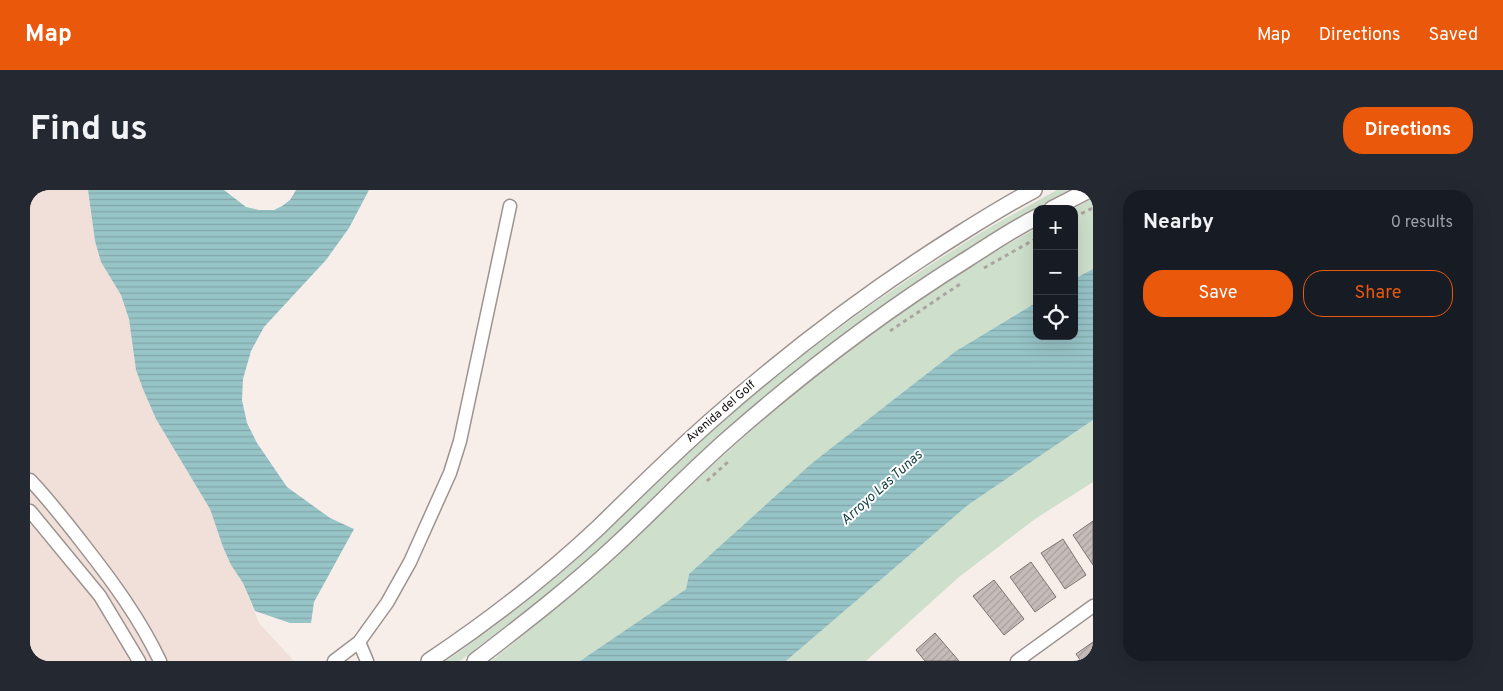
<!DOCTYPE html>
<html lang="en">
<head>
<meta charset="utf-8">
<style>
	:root { --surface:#171b24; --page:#242831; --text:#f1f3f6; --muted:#9ea1a6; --line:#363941; --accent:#ea580c }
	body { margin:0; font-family:Overpass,sans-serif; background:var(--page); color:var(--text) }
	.controls { position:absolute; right:15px; top:15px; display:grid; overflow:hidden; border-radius:10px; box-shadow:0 5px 20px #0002 }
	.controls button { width:45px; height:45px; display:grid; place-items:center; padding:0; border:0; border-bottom:1px solid var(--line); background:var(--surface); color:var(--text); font:25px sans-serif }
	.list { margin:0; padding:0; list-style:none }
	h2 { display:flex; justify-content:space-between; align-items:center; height:65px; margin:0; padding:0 20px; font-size:21px }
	h2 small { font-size:16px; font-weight:400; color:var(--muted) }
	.actions { display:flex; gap:10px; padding:15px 20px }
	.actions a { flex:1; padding:11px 0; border:1px solid var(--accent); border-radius:20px; text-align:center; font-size:18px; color:var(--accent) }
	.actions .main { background:var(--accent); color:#fff }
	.icon { flex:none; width:28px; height:28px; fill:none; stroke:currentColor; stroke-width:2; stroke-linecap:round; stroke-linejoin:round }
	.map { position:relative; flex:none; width:1063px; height:471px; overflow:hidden; border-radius:20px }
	header { display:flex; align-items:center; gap:30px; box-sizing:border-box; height:70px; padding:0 25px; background:var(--accent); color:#fff }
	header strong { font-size:24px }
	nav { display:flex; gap:28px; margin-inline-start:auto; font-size:18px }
	.intro { display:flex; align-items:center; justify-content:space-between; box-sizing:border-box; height:120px; padding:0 30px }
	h1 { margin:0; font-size:35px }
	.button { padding:12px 22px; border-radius:20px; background:var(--accent); color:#fff; font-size:18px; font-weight:700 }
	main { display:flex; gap:30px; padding:0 30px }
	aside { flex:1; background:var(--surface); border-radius:20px; box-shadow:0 5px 20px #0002 }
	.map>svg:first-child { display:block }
	.built { fill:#f1e0d9 }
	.green { fill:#cedfcb }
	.water { fill:url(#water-rules) }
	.building { fill:url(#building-hatch); stroke:#7c7471 }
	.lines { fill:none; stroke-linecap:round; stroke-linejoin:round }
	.minor-casing { stroke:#9c9390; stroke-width:15 }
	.tertiary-casing { stroke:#9c9390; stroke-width:18 }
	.path { stroke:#aba4a1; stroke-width:3; stroke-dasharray:4 4; stroke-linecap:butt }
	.minor { stroke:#fff; stroke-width:12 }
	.tertiary { stroke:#fff; stroke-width:15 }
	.labels { text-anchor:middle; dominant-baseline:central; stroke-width:4; stroke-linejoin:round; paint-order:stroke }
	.street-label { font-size:12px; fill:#0e0b0a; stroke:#fff }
	.water-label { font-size:14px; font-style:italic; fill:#184245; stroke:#fff }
</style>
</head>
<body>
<header>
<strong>Map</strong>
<nav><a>Map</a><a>Directions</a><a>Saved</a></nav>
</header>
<div class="intro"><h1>Find us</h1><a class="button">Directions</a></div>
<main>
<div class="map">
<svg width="1063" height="471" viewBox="0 0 1063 471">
	<defs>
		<pattern id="water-rules" width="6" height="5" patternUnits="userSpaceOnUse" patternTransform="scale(1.25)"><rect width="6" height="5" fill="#97c4c7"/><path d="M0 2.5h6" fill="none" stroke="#81a7aa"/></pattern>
		<pattern id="building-hatch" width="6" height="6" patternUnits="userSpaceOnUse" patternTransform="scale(1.25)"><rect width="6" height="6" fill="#c5bcb9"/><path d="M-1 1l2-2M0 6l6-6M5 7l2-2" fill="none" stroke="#a8a09e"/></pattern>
	</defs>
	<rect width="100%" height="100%" fill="#f7eeea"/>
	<!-- built -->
	<path class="built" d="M0 0H58L65 51 71 72 91 105 99 129 106 180 126 229 180 319 193 357 201 375 213 393 229 433 264 471H0Z"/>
	<!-- green -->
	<path class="green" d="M1027 0H1040L941 57 833 129 727 213 667 266 604 328 549 379 430 471H416C459 441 505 406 545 371 604 317 659 258 721 207 789 150 861 99 936 52 965 33 997 17 1027 0Z
		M1063 8V79L1044 89V19H1042Z
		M1007 38V112L926 161 782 273 659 384 656 399 550 471H461C578 380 680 270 796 177 861 124 933 78 1007 38Z
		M1063 230V292L1005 329 929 387 836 471H756L938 315Z"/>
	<!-- water -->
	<path class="water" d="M58 0H194L216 17 229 20H244L252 16 260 10 266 0H339L319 38 296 70 234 137 221 161 213 189 212 210 217 233 227 253 257 297 300 328 324 339 284 412 281 433H260L225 421 213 393 201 375 193 357 180 319 126 229 113 199 106 180 99 129 91 105 71 72 65 51Z
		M1063 79V230L938 315 756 471H550L656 399 659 384 782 273 926 161 1007 112V146H1044V89Z"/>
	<!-- building -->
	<path class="building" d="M1063 331V375L1043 345Z
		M1033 349 1056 385 1035 399 1011 363Z
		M1001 372 1026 407 1005 422 980 387Z
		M964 390 994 429 974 445 943 406Z
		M905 443 929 471H895L886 460Z
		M1063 452V471H1051L1046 464Z"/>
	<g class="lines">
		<!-- minor casing -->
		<g class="minor-casing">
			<path id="minor" d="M0 290C20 311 37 333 54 355 83 392 110 429 130 471
				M0 321 70 406 109 471
				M329 452 337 471
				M304 471 329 452 357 413 380 372 420 283 430 251 480 16
				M987 471 1063 416"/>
		</g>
		<!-- tertiary casing -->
		<g class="tertiary-casing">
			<path id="tertiary" d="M1022 19 1059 0
				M399 471C459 431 517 386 569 337 607 300 644 263 684 228 761 160 843 98 931 43 955 28 979 13 1004 0
				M445 471C493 434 541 397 585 356 624 320 660 282 700 247 775 181 854 121 939 68 961 54 983 39 1007 27"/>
		</g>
		<!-- path -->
		<path class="path" d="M1044 27 1063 18
			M954 78 1007 48
			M860 141 930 94
			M677 291 700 270"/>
		<!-- minor -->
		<use href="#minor" class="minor"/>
		<!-- tertiary -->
		<use href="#tertiary" class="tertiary"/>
	</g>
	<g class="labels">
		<!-- street labels -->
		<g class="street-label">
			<text transform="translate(691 222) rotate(-41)">Avenida del Golf</text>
		</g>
		<!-- water labels -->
		<g class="water-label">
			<text transform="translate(852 298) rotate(-42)">Arroyo Las Tunas</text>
		</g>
	</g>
</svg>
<div class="controls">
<button>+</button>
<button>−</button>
<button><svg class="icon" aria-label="locate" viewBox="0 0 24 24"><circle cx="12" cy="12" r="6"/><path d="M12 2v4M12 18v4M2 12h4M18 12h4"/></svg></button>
</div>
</div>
<aside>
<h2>Nearby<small>0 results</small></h2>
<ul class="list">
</ul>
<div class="actions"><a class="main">Save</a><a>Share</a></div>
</aside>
</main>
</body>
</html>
